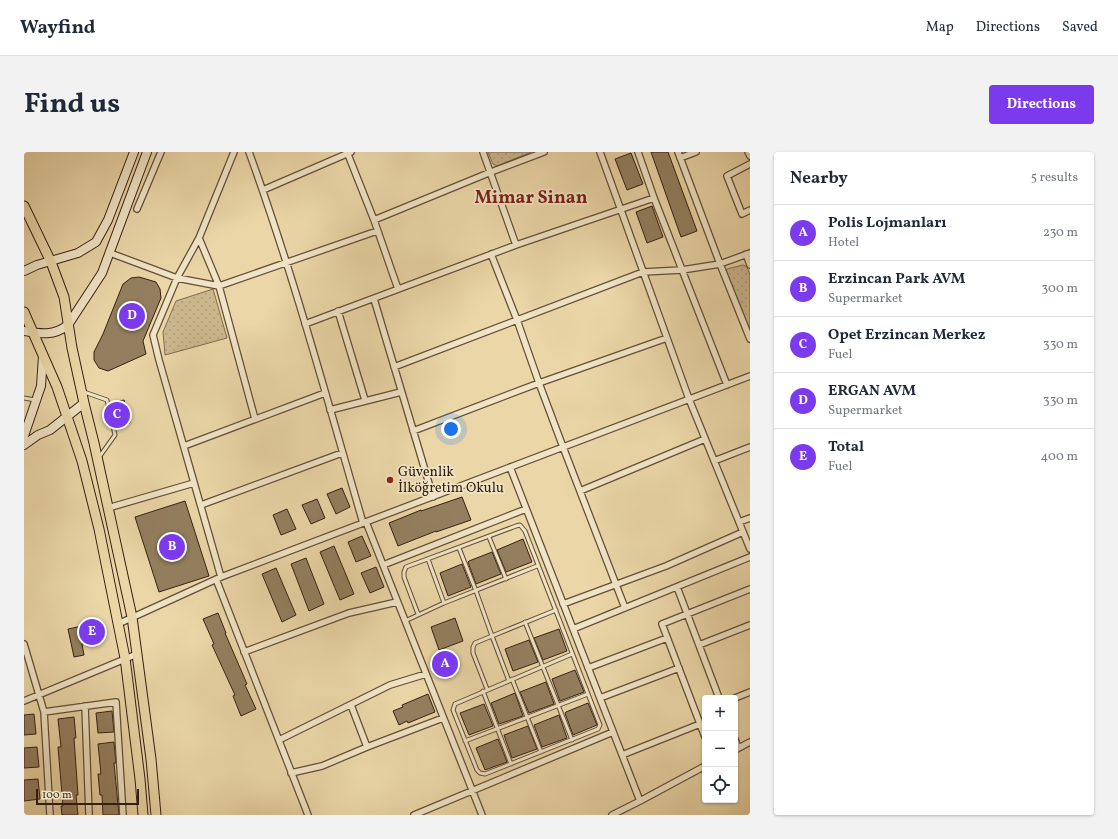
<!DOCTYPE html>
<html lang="en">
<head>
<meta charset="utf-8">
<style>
	:root { --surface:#fff; --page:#f2f2f3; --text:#1f2937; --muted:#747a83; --line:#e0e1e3; --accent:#7c3aed }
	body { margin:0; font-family:Vollkorn,serif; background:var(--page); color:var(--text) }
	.controls { position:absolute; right:12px; bottom:12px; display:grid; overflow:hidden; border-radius:4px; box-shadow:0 1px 3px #0004 }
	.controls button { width:36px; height:36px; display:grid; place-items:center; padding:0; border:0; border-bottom:1px solid var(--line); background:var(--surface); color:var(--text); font:20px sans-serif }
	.scale { position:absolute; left:12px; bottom:10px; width:103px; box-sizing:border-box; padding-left:4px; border:2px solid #352012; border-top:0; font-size:11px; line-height:14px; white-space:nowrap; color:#352012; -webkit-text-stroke:3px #f1e4c6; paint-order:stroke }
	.you { position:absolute; left:427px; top:277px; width:14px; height:14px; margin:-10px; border:3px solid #fff; border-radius:50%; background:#1a73e8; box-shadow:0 0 0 6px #1a73e833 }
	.badge { display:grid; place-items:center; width:26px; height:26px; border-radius:50%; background:var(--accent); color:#fff; font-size:13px; font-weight:700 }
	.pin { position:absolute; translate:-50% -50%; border:2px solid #fff; box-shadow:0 1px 4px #0006 }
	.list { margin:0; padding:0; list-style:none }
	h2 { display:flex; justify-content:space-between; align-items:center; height:52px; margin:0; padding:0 16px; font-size:17px }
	h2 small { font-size:13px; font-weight:400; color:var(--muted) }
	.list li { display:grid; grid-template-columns:26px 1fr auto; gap:12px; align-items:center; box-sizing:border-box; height:56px; padding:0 16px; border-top:1px solid var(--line) }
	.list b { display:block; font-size:15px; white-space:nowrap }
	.list p { margin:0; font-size:13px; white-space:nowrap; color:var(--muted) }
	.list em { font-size:13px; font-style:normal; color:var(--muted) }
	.icon { flex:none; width:22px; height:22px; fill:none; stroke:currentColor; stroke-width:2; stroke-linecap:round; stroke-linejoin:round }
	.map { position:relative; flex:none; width:726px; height:663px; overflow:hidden; border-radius:4px }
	header { display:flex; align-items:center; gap:24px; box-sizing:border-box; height:56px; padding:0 20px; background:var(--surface); border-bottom:1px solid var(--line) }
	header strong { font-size:19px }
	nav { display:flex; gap:22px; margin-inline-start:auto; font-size:14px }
	.intro { display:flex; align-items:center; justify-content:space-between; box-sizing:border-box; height:96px; padding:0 24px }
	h1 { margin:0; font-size:28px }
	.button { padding:10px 18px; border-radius:4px; background:var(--accent); color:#fff; font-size:14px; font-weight:700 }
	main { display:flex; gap:24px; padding:0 24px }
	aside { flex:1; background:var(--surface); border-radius:4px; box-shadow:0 1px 3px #0004 }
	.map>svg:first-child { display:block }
	.park { fill:url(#park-dots); stroke:#806c50 }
	.building { fill:#937f5f; stroke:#352012 }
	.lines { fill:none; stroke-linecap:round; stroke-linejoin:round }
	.service-casing { stroke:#624e37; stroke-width:5 }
	.minor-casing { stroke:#624e37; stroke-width:8 }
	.secondary-casing { stroke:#352012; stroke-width:10 }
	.primary-casing { stroke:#352012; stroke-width:11 }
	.service { stroke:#f1e4c6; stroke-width:3 }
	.minor { stroke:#f1e4c6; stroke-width:5.5 }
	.secondary { stroke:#f1e4c6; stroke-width:8 }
	.primary { stroke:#ead6a7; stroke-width:9 }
	.poi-dot { fill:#8f2418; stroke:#f1e4c6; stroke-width:1.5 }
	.labels { text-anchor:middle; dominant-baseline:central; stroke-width:3.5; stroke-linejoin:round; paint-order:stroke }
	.poi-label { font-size:14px; fill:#352012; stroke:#f1e4c6; text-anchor:start }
	.district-label { font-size:18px; font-weight:bold; fill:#7a1f14; stroke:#f1e4c6 }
</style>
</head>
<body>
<header>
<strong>Wayfind</strong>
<nav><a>Map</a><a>Directions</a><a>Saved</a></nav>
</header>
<div class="intro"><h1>Find us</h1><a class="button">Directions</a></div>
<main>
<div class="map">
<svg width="726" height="663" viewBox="0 0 726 663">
	<defs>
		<pattern id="park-dots" width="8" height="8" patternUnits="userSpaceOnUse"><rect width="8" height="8" fill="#cbb78e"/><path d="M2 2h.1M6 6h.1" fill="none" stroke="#af9d79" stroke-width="1.8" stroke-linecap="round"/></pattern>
	</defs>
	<rect width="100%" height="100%" fill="#ead6a7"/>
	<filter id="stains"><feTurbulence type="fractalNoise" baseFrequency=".005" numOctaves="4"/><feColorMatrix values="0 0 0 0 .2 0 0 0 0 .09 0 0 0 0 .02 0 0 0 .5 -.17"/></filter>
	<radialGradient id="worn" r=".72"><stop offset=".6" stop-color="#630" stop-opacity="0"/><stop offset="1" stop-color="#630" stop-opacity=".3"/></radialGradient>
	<!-- park -->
	<path class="park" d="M464 0H507L473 14 469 12Z
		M719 113 723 115 726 123V178L702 119 703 117Z
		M189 137 203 186 141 203 139 180 152 149Z"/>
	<!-- building -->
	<path class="building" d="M627 0H644L673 79 657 85Z
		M607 1 619 32 603 38 591 7Z
		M628 54 639 85 623 91 612 60Z
		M115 125 132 130 136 137 137 146 119 189 122 202 84 219 75 216 70 208V200L79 182 99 132 107 126Z
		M100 248 106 271 92 274 87 251Z
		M318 336 326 355 312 362 303 342Z
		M438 345 447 368 412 380V379L374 394 365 371 397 358V359Z
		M293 347 301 366 287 372 278 353Z
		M161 349 185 424 135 440 111 365Z
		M263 357 272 377 257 383 249 363Z
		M338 384 347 404 332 410 324 390Z
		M499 387 508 410 482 420 473 398Z
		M310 394 330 442 316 448 296 400Z
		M468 400 477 422 452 432 444 410 445 409Z
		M282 406 300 452 285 459 267 412Z
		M438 412 447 435 424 444 416 421Z
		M352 415 360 435 346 441 337 421Z
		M252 416 272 463 258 470 238 422Z
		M194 461 202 481H201L223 532 221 533 232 557 217 564 209 544 211 543 188 493 190 492 179 467Z
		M431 466 439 489 415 498 407 475Z
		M73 471 77 488 58 492 60 503 50 505 44 477Z
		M535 477 543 499 519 508 510 486Z
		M505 488 514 510 489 519 481 497Z
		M551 518 560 540 536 549 528 527Z
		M522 530 530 552 505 561 496 540Z
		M491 541 499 564 475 572 467 551Z
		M404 542 411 560 384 571 383 569 375 573 369 559 379 555 378 553Z
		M564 551 573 573 549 583 541 561 542 560Z
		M460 552 469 574 445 583 436 561Z
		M88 559 90 580 74 581 72 561Z
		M10 562 12 582 0 583V563Z
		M535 563 543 586 518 595 510 573Z
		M50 565 52 586H50L54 643H52L54 663H38L37 654H39L34 595H37L34 567Z
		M504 574 513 597 488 606 480 583Z
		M474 587 483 610 461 618 452 596Z
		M90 590 92 611H90L95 663H79L78 643H76L74 622H77L74 592Z
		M13 595 15 615 0 616V596Z
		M14 627 16 647 0 649V628Z"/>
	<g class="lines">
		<!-- service casing -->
		<g class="service-casing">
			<path id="service" d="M60 240 83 248 91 283 76 304
				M0 246 11 248
				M465 385 482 427
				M435 396 452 439 468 484 451 491 449 495V501L463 537
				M404 407 420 451
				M394 462 380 425V420L382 415 492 374 496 373 501 379 576 573 574 577 461 622 456 621 453 618 429 558 431 552 548 502
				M381 469 420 451 513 414
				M501 470 548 588
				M488 527 517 600
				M485 529 468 484 532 458
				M459 539 487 612
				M441 589 564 542"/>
		</g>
		<!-- minor casing -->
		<g class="minor-casing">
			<path id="minor" d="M225 0C269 121 303 247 339 371
				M323 0 350 68 374 137
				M459 0 492 93
				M576 0 665 247 726 397
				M614 0 630 46 703 233
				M654 0 696 112 726 187
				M724 0 726 4
				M656 6 672 0
				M726 12 703 24 718 62 726 58
				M239 38 327 0
				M113 57 137 0
				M350 68 467 20 520 0
				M175 86 195 134 231 267
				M86 101 153 126 195 134 353 79
				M467 102 493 168 515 231 539 295 601 456
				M722 102 726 113
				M350 147 409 345
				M314 159 341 248
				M281 172 492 93 630 46
				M370 215 619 120 658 118 696 112 726 101
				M306 258 377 240
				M389 279 515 231 643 186
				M160 294 301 241
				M690 309 726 295
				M486 315 616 649 681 614
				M556 339 681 287
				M177 353 318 301
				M84 356 170 331
				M342 370 458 663
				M715 370 726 366
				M359 413 502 357
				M197 425 135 208 129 183 153 126 175 86 210 0
				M192 427 284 663
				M653 435 695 546
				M539 452 642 414 719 380
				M94 472 197 425 726 224
				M549 477 726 405
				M0 492 20 560 26 663
				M675 493 726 473
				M220 500 325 461 373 450
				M564 516 643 486
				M576 546 655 516
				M711 546 726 540
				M0 549 113 502
				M327 553 343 595
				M61 554 65 663
				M20 560 92 550 99 663
				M681 585 638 472 726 437
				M711 587 714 596
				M255 588 366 533 402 522
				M711 598 726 590
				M598 603 676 572
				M267 621 298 614 343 595 419 566
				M390 663 589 580
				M588 663 616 649"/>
		</g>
		<!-- secondary casing -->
		<g class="secondary-casing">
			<path id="secondary" d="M0 119 13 113 54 101 72 90 84 68 110 0
				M0 179C17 182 30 184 44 173L78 121 123 0
				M0 284 17 234 19 204
				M0 293 14 283 26 278 60 251"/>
		</g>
		<!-- primary casing -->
		<g class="primary-casing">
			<path id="primary" d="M0 54 27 110 40 145 48 196 60 251 70 291 108 465 127 607 132 663
				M0 160 33 235 58 309 75 377 101 506 116 627 119 663"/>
		</g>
		<!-- service -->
		<use href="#service" class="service"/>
		<!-- minor -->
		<use href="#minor" class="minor"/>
		<!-- secondary -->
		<use href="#secondary" class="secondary"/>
		<!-- primary -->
		<use href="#primary" class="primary"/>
	</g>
	<!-- markers -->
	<circle class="poi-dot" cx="366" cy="328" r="4"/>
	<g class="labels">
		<!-- poi labels -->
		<g class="poi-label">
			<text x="374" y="320">Güvenlik<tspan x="374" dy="16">İlköğretim Okulu</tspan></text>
		</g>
		<!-- district labels -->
		<g class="district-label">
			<text x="507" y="46">Mimar Sinan</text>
		</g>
	</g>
	<rect width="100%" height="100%" filter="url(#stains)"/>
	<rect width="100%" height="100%" fill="url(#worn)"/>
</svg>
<div class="controls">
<button>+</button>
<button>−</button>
<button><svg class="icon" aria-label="locate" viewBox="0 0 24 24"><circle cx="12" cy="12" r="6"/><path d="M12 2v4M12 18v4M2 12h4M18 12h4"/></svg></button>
</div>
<div class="scale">100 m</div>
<div class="you"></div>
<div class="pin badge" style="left:421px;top:512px">A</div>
<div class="pin badge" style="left:148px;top:395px">B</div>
<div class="pin badge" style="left:93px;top:263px">C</div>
<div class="pin badge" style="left:108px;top:164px">D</div>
<div class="pin badge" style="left:68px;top:480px">E</div>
</div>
<aside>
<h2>Nearby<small>5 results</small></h2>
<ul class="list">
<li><span class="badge">A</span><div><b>Polis Lojmanları</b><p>Hotel</p></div><em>230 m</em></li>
<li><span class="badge">B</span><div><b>Erzincan Park AVM</b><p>Supermarket</p></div><em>300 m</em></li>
<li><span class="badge">C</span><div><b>Opet Erzincan Merkez</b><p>Fuel</p></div><em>330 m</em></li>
<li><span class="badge">D</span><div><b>ERGAN AVM</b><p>Supermarket</p></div><em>330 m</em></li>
<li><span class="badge">E</span><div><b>Total</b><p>Fuel</p></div><em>400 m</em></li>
</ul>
</aside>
</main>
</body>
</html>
